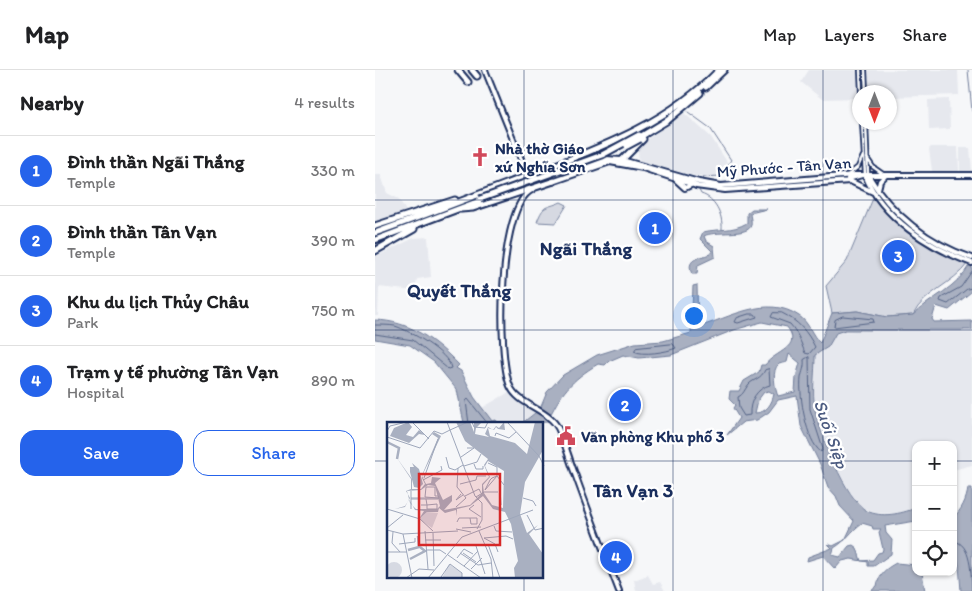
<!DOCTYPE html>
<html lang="en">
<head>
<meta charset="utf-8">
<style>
	:root { --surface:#fff; --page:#f2f2f2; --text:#202124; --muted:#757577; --line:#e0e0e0; --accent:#2563eb }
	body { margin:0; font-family:Itim,sans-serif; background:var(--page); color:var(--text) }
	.controls { position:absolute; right:15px; bottom:15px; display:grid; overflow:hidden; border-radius:10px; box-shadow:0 1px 4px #0004 }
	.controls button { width:45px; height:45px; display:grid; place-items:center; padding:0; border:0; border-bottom:1px solid var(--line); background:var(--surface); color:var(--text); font:25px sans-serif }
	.compass { position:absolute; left:477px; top:15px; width:45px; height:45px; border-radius:50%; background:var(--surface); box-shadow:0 1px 4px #0004; rotate:180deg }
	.you { position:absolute; left:318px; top:245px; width:18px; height:18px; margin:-12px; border:4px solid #fff; border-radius:50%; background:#1a73e8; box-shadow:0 0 0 8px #1a73e833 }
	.badge { display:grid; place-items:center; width:32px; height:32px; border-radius:50%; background:var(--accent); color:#fff; font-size:16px; font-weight:700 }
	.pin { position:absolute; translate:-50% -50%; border:2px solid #fff; box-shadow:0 1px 5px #0006 }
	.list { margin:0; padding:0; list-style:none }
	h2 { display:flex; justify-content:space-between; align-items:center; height:65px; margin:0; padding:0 20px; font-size:21px }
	h2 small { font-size:16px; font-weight:400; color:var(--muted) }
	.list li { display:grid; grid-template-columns:32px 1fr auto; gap:15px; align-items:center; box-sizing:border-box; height:70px; padding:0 20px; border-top:1px solid var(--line) }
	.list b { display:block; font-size:19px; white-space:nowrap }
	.list p { margin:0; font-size:16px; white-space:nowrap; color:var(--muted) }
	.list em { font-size:16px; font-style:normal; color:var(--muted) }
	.actions { display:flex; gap:10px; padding:15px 20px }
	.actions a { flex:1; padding:11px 0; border:1px solid var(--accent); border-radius:15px; text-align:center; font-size:18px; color:var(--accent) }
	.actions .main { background:var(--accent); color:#fff }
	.icon { flex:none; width:28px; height:28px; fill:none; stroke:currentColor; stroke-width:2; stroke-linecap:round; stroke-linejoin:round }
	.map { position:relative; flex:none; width:597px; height:521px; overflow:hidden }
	header { display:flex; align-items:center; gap:30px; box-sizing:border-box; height:70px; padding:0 25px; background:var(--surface); border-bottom:1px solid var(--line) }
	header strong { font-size:24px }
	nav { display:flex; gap:28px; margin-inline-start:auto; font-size:18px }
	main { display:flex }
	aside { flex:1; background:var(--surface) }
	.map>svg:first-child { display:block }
	.built { fill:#e6e8ee }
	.green { fill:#d6d9e2; stroke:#7884a0 }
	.water { fill:#a9b0c1; stroke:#707c99; fill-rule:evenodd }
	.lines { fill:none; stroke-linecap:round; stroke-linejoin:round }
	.shore { stroke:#546386; stroke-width:1 }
	.stream { stroke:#707c99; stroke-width:1 }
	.minor-casing { stroke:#1b2f5e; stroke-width:6 }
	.major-casing { stroke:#1b2f5e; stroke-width:8 }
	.highway-casing { stroke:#1b2f5e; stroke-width:9 }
	.minor { stroke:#fff; stroke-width:2.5 }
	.major { stroke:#fff; stroke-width:4 }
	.highway { stroke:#fff; stroke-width:5 }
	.highway-bridge-casing { stroke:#1b2f5e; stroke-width:9; stroke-linecap:butt }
	.highway-bridge { stroke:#fff; stroke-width:5 }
	.grid { fill:none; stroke:#1b2f5e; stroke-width:1; stroke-opacity:0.55 }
	.labels { text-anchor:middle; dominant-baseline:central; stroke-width:4.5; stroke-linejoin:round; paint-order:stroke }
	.poi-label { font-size:16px; font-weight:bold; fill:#1b2f5e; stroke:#fff; text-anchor:start }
	.street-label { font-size:16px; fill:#1b2f5e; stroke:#fff }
	.water-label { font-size:18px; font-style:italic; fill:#4d5c81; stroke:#fff }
	.quarter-label { font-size:19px; font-weight:bold; fill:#1b2f5e; stroke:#fff }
	.inset-river { fill:none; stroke:#a9b0c1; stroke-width:2.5 }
	.inset-road { fill:none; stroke:#9ea7bb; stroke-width:1 }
	.view { fill:#d62828; fill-opacity:0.15; stroke:#d62828; stroke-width:2.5 }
	.inset-edge { fill:none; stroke:#1b2f5e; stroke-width:2.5 }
</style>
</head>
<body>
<header>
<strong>Map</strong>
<nav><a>Map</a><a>Layers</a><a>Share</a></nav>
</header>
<main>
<aside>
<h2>Nearby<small>4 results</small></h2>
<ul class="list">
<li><span class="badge">1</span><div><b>Đình thần Ngãi Thắng</b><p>Temple</p></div><em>330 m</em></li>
<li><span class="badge">2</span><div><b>Đình thần Tân Vạn</b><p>Temple</p></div><em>390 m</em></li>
<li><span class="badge">3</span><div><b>Khu du lịch Thủy Châu</b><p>Park</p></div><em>750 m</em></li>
<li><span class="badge">4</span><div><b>Trạm y tế phường Tân Vạn</b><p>Hospital</p></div><em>890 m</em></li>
</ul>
<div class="actions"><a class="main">Save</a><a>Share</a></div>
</aside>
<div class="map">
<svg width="597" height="521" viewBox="0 0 597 521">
	<rect width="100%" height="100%" fill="#f6f7f9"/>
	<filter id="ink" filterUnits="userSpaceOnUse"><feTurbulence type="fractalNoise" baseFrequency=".02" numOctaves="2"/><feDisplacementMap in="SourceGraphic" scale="10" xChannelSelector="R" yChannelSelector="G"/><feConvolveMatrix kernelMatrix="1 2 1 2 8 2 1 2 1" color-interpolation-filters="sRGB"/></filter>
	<g filter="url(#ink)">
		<!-- built -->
		<path class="built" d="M434 0H583L584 25 515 27 514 22H484V28L447 29 426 12Z
			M574 29 575 59 554 60 553 30Z
			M309 43 336 67 352 92 340 106H320L264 91 263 80 270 71Z
			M556 77H583L584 101H557L554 79Z
			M585 78H595L597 101 585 102Z
			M0 105H6L12 123 24 129 31 141 0 152Z
			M53 167 56 207 42 209 40 221 4 217 3 246H0V187L39 168Z
			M496 260H597V395L578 400V375H541V438L521 444 500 443 486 437 480 430 460 396 440 339V285L454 277 458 266 465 262Z
			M136 321 162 341 146 353 117 352 107 338Z
			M273 505 278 514 285 512 290 521H261L259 510Z"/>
		<!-- green -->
		<path class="green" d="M499 126C523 158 554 182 593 193 578 214 549 222 538 245L512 247 482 241 457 243 451 216 472 191Z
			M186 132 192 135 181 153 162 152C169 133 171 139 186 132Z"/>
		<!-- water -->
		<path class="water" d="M377 139H392L375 143C375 146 377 152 376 155 374 167 339 160 329 166L331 171 339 176 340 187 323 195 322 204H317C310 189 324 188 335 184L337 181 325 169 328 162C346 158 356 162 372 153V143Z
			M595 194 597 195 596 222 574 240 561 236 557 249 559 252 597 251V260H470L461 263 453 277 440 285C440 302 437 322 440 339 444 362 471 430 492 441 507 448 525 444 541 438V451L510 456 511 463 517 470 516 484 499 496H493V492L476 489 467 491 460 499 448 486 432 491 433 487 457 478 453 474 458 476 470 470 479 451 465 436 461 426 453 417 445 394 426 356 422 326 403 330 394 342 382 350 368 352 352 365 364 348 358 338 360 335 354 329 355 321H364L369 311 384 302 386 295H390C400 281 428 278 412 257L387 252 359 260 296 285 264 288 248 285 234 291 230 295 223 294C196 310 185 324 172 352L146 354 165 339 172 322 188 305 222 285 260 273 288 271 316 263 318 216 322 215 323 257C354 248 392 224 424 246 434 252 437 266 445 273L457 243 482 241 512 247 538 245C556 227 582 218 595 194ZM414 284 425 293 421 307 420 322 403 326C400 320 396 299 404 294 407 293 410 293 412 292ZM394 321 399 324C397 333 392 343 380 343L383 330 389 322ZM487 453 497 456 498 459H506L504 462 508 479 507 482 503 483 498 490 486 491 482 478 478 475 474 476 465 487 457 485 459 478C471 471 476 461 487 453Z
			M0 250C35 251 60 270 84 295L81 298 86 301 99 327 117 351 121 350 123 353H89L82 320 59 292 35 275 0 269Z
			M593 418H597V521H586L584 495 578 475V448C586 441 592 429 593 418Z
			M521 493 541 495V502L547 503 550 521H496L502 516C504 504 510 499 521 493Z"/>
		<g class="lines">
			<!-- shore -->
			<path class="shore" d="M597 201 586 217 566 228 565 231 573 234 592 219 597 218
				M407 243C423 251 432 261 440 277L434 284 430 283C426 273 423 263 415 254L396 247 398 243Z
				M374 244H380L382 247 363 253 360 252 362 248Z
				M468 246 498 249 499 252 459 257 460 250Z
				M0 255C6 255 14 255 20 256 35 261 73 282 76 298L73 299 38 270 0 264
				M298 274 301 278C292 282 267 286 259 281L261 278Z
				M434 287 435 339 448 379 446 382C431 371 424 326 426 308 427 302 430 297 429 290Z
				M394 299 395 315C382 318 374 331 375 345L369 346 364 338 363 327C369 324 369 320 374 314 379 309 386 309 390 300Z
				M94 354 91 331 93 329 113 354
				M578 471C597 472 596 506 597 521"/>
			<!-- stream -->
			<path class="stream" d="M593 0 597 41
				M313 42 335 58 356 90 344 106 329 107 324 120 326 124C340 128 348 144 347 159"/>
			<!-- minor casing -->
			<g class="minor-casing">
				<path id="minor" d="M485 0 486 22
					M490 0 491 22
					M487 52 490 105
					M491 52 493 105
					M492 88 498 97 508 104
					M473 105 483 97 488 86"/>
			</g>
			<!-- major casing -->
			<g class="major-casing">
				<path id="major" d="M110 0 152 104
					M189 99 197 101 231 89 247 90 324 112 346 116 480 105H597
					M174 102 177 99 197 94
					M490 105C507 148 555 178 597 193
					M493 105C516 144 554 174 597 188
					M298 107 310 118 316 115
					M473 109 487 105
					M177 112 235 92 268 98 322 116
					M321 116 350 120 475 111 500 123
					M503 119 505 111 510 106
					M157 120C123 136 122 284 135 316 143 335 173 339 183 358 190 372 194 389 200 404 214 443 229 482 244 521"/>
			</g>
			<!-- highway casing -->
			<g class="highway-casing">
				<path id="highway" d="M83 0 93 12
					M97 0 102 6
					M331 17 349 0
					M265 67 293 50 325 23
					M247 90 268 69
					M86 139 98 138 179 111
					M0 156 80 130
					M0 163C54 144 107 123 160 103 227 77 293 53 344 0
					M0 170 107 130
					M0 181 39 159"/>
			</g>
			<!-- minor -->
			<use href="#minor" class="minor"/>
			<!-- major -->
			<use href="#major" class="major"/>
			<!-- highway -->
			<use href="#highway" class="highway"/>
			<!-- highway-bridge casing -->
			<g class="highway-bridge-casing">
				<path id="highway-bridge" d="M252 76 265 69
					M105 129 227 85 264 65"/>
			</g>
			<!-- highway-bridge -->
			<use href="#highway-bridge" class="highway-bridge"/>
		</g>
	</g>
	<!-- grid -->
	<path class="grid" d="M149 0V354M298 0V521M448 0V521M0 130H597M0 260H597M0 391H14M168 391H541M578 391H597M149 507V521"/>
	<!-- icons -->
	<defs>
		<g id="church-bare" transform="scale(1.5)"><path d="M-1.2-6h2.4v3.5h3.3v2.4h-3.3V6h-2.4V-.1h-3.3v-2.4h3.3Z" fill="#d1495b" stroke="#fff" stroke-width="2.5" paint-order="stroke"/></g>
		<g id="civic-bare" transform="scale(1.5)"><path d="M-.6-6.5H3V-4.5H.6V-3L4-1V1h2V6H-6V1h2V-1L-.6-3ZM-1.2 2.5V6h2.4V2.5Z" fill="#d1495b" stroke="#fff" stroke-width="2.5" paint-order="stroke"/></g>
	</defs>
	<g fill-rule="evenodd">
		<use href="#church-bare" x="105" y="87"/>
		<use href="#civic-bare" x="191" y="366"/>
	</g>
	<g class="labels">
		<!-- poi labels -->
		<g class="poi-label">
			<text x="120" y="78">Nhà thờ Giáo<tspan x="120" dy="18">xứ Nghĩa Sơn</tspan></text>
			<text x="206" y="366">Văn phòng Khu phố 3</text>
		</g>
		<!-- street labels -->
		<g class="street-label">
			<text transform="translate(409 97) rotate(-4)">Mỹ Phước - Tân Vạn</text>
		</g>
		<!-- water labels -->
		<g class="water-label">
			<text transform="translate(456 364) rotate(71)">Suối Siệp</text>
		</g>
		<!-- quarter labels -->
		<g class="quarter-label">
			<text x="211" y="178">Ngãi Thắng</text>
			<text x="84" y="220">Quyết Thắng</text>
			<text x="258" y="420">Tân Vạn 3</text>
		</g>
	</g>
	<!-- overview -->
	<g transform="translate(12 352)">
		<rect width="156" height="156" fill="#f6f7f9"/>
		<path d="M40 90 51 91 45 106 32 97ZM-1 148a8 8 0 1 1 16 0a8 8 0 1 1-16 0ZM62 142 75 151V156H55Z" fill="#d6d9e2"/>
		<path d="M21 0 25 5 19 13 26 15 32 8 38 13 32 12 22 21 3 14 7 6ZM69 0H83L87 10V1L95 0 89 6 88 12 102 15 98 12 101 5 103 6 106 8 109 4 112 6 117 0 118 8 111 7 109 5 107 8 101 6 103 14 128 21 140 32 148 0H156V28L138 60 133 92 140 111 151 103 142 112 156 132V156H128L127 146 131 139 124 102 118 90 106 87 96 74 83 84 70 87V94L69 88 58 91 52 86 51 90H40L32 97 37 89 28 88 22 77 18 85 8 87 18 84 23 76 19 69 24 67V57L10 36 25 57V67H34L38 62 35 56V53L51 16 45 12 47 10 54 14 35 54 39 62 44 61 45 55 54 56 48 61 56 78 65 73V79L57 88 83 83 95 71V62L102 55 97 43 101 37 78 19ZM101 39 117 49 116 86 105 83 97 71 96 63 103 55 98 44ZM41 63 48 64 53 84 50 87H29L23 81 20 69 34 68ZM25 41 32 47 36 62 32 66 27 65 23 50V45H27Z" fill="#a9b0c1" fill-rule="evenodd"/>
		<path class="inset-river" d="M0 20 12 26 10 37M21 128 32 125 31 114M23 137 38 129 33 125"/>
		<path class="inset-road" d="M25 0 42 17M60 0 88 74 95 81V98L90 107M85 0 87 5 98 6 101 0M120 0 152 34 157 44M63 8 81 0M0 9 3 4 20 0M108 14 109 11 122 16 129 10M0 15 33 26 47 9 55 12 63 8M59 35 62 46 68 48 76 43M74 35 87 26H80M101 41 110 45V54L117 63M87 42 89 47H96V44M77 44 90 40 94 32M110 54 105 56 103 58 98 68 110 54M37 56 51 17M36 58 55 48 54 44M73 62 89 58 90 54H99M113 66 114 83M74 72 69 78 76 73M78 74 92 67 94 71M89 75 97 70H111M136 76 146 79 149 84M24 77H51L52 75 51 74H48V65H39L38 75 51 76H24M34 83H40L50 82V87H40V83L39 77M87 83 82 87 94 95M69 85 79 76 70 65 71 46M0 87 33 97 46 109M24 87V69M140 93 148 108 157 106M70 100 72 96H90V102H84L83 96M107 104 109 109 125 110M0 106 16 93M75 106 94 105M69 107 84 110M0 108 16 112 71 109M38 109 41 147M92 109 104 137 106 156M6 110 5 121 13 130M46 111 47 144M16 112 25 156M97 116 119 114 126 117M97 116 108 122 111 130M38 118H54M12 122 28 120V116M101 122 113 156M89 124 98 152M39 128H53L59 132M0 130H20M73 131 91 143 104 141M76 131 89 140M61 133 94 156M70 136 77 127 86 132M77 144 91 129M84 147 95 136M54 155 63 142 75 151V156M19 156 32 147 47 148M41 156 75 115 146 88"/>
		<path class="view" d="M32 52H113V123H32Z"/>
		<rect width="156" height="156" class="inset-edge"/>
	</g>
</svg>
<div class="controls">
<button>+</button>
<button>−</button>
<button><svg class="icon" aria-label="locate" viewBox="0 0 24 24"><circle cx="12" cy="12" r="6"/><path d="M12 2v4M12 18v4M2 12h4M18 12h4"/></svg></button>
</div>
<svg class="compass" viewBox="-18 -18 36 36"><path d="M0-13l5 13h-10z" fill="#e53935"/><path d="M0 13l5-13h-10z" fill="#757577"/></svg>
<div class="you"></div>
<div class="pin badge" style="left:280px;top:158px">1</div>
<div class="pin badge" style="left:250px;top:335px">2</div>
<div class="pin badge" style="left:523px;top:186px">3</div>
<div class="pin badge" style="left:241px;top:487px">4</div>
</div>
</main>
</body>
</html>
